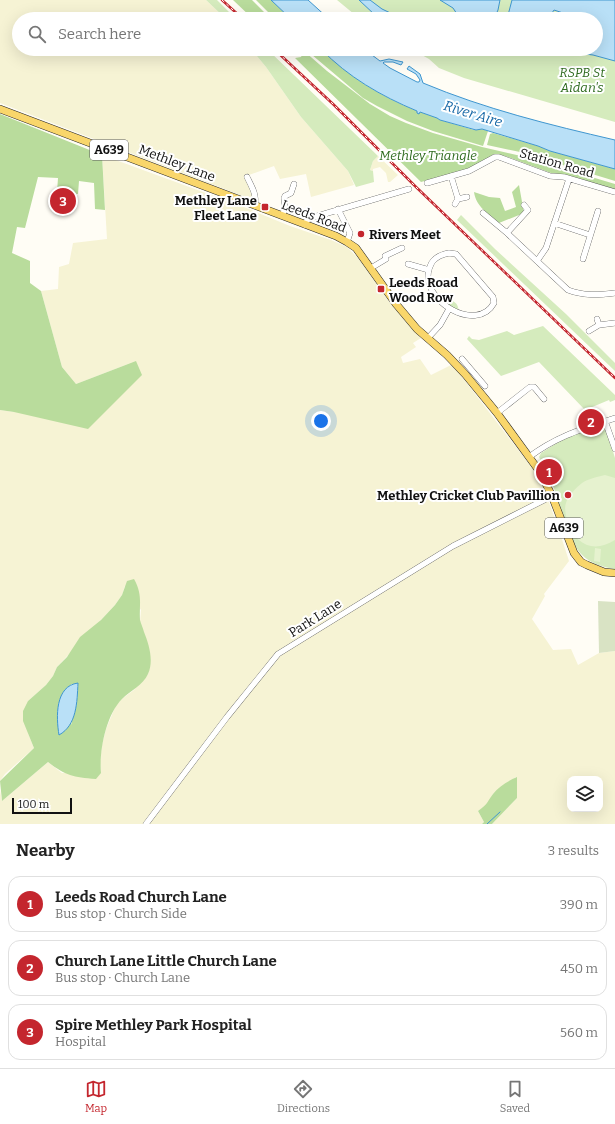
<!DOCTYPE html>
<html lang="en">
<head>
<meta charset="utf-8">
<style>
	:root { --surface:#fff; --page:#f2f2f2; --text:#222; --muted:#767676; --line:#e0e0e0; --accent:#c4262e }
	body { margin:0; font-family:Bitter,serif; background:var(--page); color:var(--text) }
	.controls { position:absolute; right:12px; bottom:12px; display:grid; overflow:hidden; border-radius:8px; box-shadow:0 4px 16px #0002 }
	.controls button { width:36px; height:36px; display:grid; place-items:center; padding:0; border:0; border-bottom:1px solid var(--line); background:var(--surface); color:var(--text); font:20px sans-serif }
	.scale { position:absolute; left:12px; bottom:10px; width:60px; box-sizing:border-box; padding-left:4px; border:2px solid #111; border-top:0; font-size:11px; line-height:14px; white-space:nowrap; color:#111; -webkit-text-stroke:3px #fff; paint-order:stroke }
	.you { position:absolute; left:321px; top:421px; width:14px; height:14px; margin:-10px; border:3px solid #fff; border-radius:50%; background:#1a73e8; box-shadow:0 0 0 6px #1a73e833 }
	.badge { display:grid; place-items:center; width:26px; height:26px; border-radius:50%; background:var(--accent); color:#fff; font-size:13px; font-weight:700 }
	.pin { position:absolute; translate:-50% -50%; border:2px solid #fff; box-shadow:0 1px 4px #0006 }
	.list { margin:0; padding:0; list-style:none }
	h2 { display:flex; justify-content:space-between; align-items:center; height:52px; margin:0; padding:0 16px; font-size:17px }
	h2 small { font-size:13px; font-weight:400; color:var(--muted) }
	.list li { display:grid; grid-template-columns:26px 1fr auto; gap:12px; align-items:center; box-sizing:border-box; height:56px; margin:0 8px 8px; padding:0 8px; border:1px solid var(--line); border-radius:12px }
	.list b { display:block; font-size:15px; white-space:nowrap }
	.list p { margin:0; font-size:13px; white-space:nowrap; color:var(--muted) }
	.list em { font-size:13px; font-style:normal; color:var(--muted) }
	.icon { flex:none; width:22px; height:22px; fill:none; stroke:currentColor; stroke-width:2; stroke-linecap:round; stroke-linejoin:round }
	.map { position:relative; flex:none; width:615px; height:824px; overflow:hidden }
	.search { position:absolute; background:var(--surface); box-shadow:0 4px 16px #0002; left:12px; right:12px; top:12px; height:44px; display:flex; align-items:center; gap:10px; box-sizing:border-box; padding:0 14px; border-radius:22px; color:var(--muted); font-size:15px }
	.sheet { height:244px; background:var(--surface) }
	nav { display:flex; justify-content:space-around; align-items:center; box-sizing:border-box; height:56px; border-top:1px solid var(--line); background:var(--surface); font-size:11px; color:var(--muted) }
	nav a { display:grid; justify-items:center; gap:2px }
	nav .on { color:var(--accent) }
	.map>svg:first-child { display:block }
	.farmland { fill:#f6f3d4; fill-rule:evenodd }
	.green { fill:#d5ebbd }
	.forest { fill:#b9dc9c; fill-rule:evenodd }
	.cemetery { fill:#d9e3c4 }
	.pitch { fill:#e6f2cf }
	.water { fill:#b9e0f7; stroke:#3f96cf }
	.lines { fill:none; stroke-linecap:round; stroke-linejoin:round }
	.stream { stroke:#3f96cf; stroke-width:1 }
	.minor-casing { stroke:#444; stroke-width:6 }
	.major-casing { stroke:#222; stroke-width:8 }
	.minor { stroke:#fff; stroke-width:5.5 }
	.major { stroke:#f9d66b; stroke-width:7 }
	.rail-casing { stroke:#c4262e; stroke-width:2.5 }
	.rail { stroke:#fff; stroke-width:1; stroke-dasharray:3; stroke-linecap:butt }
	.poi-dot { fill:#c4262e; stroke:#fff; stroke-width:1.5 }
	.labels { text-anchor:middle; dominant-baseline:central; stroke-width:4; stroke-linejoin:round; paint-order:stroke }
	.shield { fill:#fff; stroke:#585858; stroke-width:1 }
	.shield-label { font-size:12px; font-weight:bold; fill:#111 }
	.park-label { font-size:13px; font-style:italic; fill:#2f6b1f; stroke:#fff }
	.street-label { font-size:13px; fill:#111; stroke:#fff }
	.poi-label { font-size:13px; font-weight:bold; fill:#111; stroke:#fff; text-anchor:end }
	.water-label { font-size:14px; font-style:italic; fill:#1768a6; stroke:#fff }
</style>
</head>
<body>
<div class="map">
<svg width="615" height="824" viewBox="0 0 615 824">
	<rect width="100%" height="100%" fill="#fffdf5"/>
	<!-- farmland -->
	<path class="farmland" d="M0 0H206L226 19H19V49H251L266 67 301 117 348 171 354 185 311 197 306 174 280 179 274 166 246 176 254 199 240 195 0 103Z
		M102 155 244 207 290 226 331 240 347 247 359 259 390 303 421 338 413 343 416 347 401 357 403 363 420 359 431 375 451 365 459 373 536 473 544 489 558 527 569 561 544 594 545 596 532 619 553 650 571 649 578 665 599 653 615 651V824H492L517 798 516 777 493 794 487 805 478 811 484 822 482 824H0V790L2 801 48 762 62 773H101L100 761 102 745 106 729 116 705 123 698 134 690 148 674 150 661 149 651 140 622 141 610 125 586 122 595 115 605 57 667 53 676 46 685 28 701V733L34 748 5 774 0 781V784V410L14 412 136 361 76 384 62 367 41 291 58 289 59 267 69 264 73 243 107 239ZM570 779H600V809H570Z
		M378 156 398 175 390 182H388L386 173 380 167 373 169V171L370 170 373 161Z"/>
	<!-- green -->
	<path class="green" d="M206 0H217L236 19H226Z
		M337 0H615V122L464 78 439 68 429 59 411 49H596V19H360Z
		M251 49H267L378 156 373 161 370 170 373 171 374 182 356 187 348 171 301 117 266 67Z
		M461 215 495 249 566 314 615 363V371L457 220Z
		M447 299C454 300 460 305 458 312L443 301Z
		M543 326 615 395V400L610 402 609 400 585 410 539 362 501 376 467 339 469 336 472 339 479 340 507 331 514 335Z
		M601 426 606 429 615 458V569C596 566 582 560 573 542L551 480 539 457 541 453 565 438Z"/>
	<!-- forest -->
	<path class="forest" d="M233 0H252L271 19H253Z
		M256 0H271L291 19H275Z
		M305 49H321C355 82 391 103 437 118L440 120 474 130 482 129 488 131 483 146 433 131 407 121 377 106 363 98Z
		M304 51 327 71 370 104 390 116 406 123 433 133 482 147 521 156 615 184V189L565 175 551 173 505 156 494 154 472 168 421 182 295 58 301 57Z
		M0 114 102 155 105 210 95 209 94 183 79 181 78 194 57 192 58 178 38 177 25 228 17 227 12 253 30 261V283L41 291 62 367 76 384 136 361 142 375 88 429 14 412 0 410Z
		M493 133 538 146 550 151 615 169V181L520 152 487 145 490 134Z
		M519 185 524 213 499 223C489 214 476 207 474 192L489 197 500 198 505 211 516 207 512 192Z
		M134 579C143 595 139 604 140 620 141 624 143 628 144 632 149 644 154 661 148 674 143 685 130 691 122 699 106 715 99 751 101 773L96 779C73 777 66 776 48 762L2 801 0 781 34 748 23 721V711L28 701 46 685 53 676 57 667 67 657 80 637 101 620 115 605 122 595 127 581ZM71 684H78L77 700 71 725Z
		M517 777V798L492 824H482L484 822 478 811C488 804 487 802 493 794 499 786 508 781 517 777Z"/>
	<!-- cemetery -->
	<path class="cemetery" d="M598 601 615 602V651L599 653Z"/>
	<!-- pitch -->
	<path class="pitch" d="M605 475 615 478V540C593 554 575 544 567 521 566 515 564 508 566 503 568 495 576 488 582 483 588 479 597 477 605 475Z
		M595 548 601 549 600 562 594 561Z"/>
	<!-- water -->
	<path class="water" d="M271 0H308L329 19H291Z
		M359 0H370L382 9 403 19H381L375 15Z
		M440 0H500L498 10 494 19H459V17L453 8Z
		M512 0H615V61L593 55 549 49H596V19H583L585 17 583 15H569L554 10 552 13 556 19H507Z
		M321 49H364L380 61 389 59 403 62 401 65 393 62H384L383 63 390 68 417 82H419L420 80 416 74 407 69 409 66 420 74 423 83C485 109 550 125 615 140V169L550 151 538 146 482 129 476 130 440 120 437 118 420 112 419 114 417 113V111C381 96 348 77 321 49Z
		M78 683C77 702 77 725 59 735 56 717 55 686 78 683Z"/>
	<g class="lines">
		<!-- stream -->
		<path class="stream" d="M487 824 500 812"/>
		<!-- minor casing -->
		<g class="minor-casing">
			<path id="minor" d="M451 176 458 199 455 204
				M247 177C252 187 257 195 255 206
				M427 183 469 171 495 157H499L550 176 564 177 615 192
				M458 199 467 197
				M338 209 350 233 347 242
				M483 213 507 233 568 290C584 296 598 295 615 293
				M282 216 285 208 284 198 285 196 291 193 294 184
				M554 223 590 235
				M305 225 307 220 314 217 409 189
				M507 233 528 210 524 205
				M449 253 456 254 493 297 494 303C477 334 420 301 429 269 430 267 431 263 433 261 437 256 444 254 449 253Z
				M583 259 598 211
				M537 261 546 248 569 179
				M408 264 429 270
				M371 268 386 259 385 256 402 248
				M597 319 599 325
				M589 331 599 325 615 323
				M428 338 440 325 449 309
				M462 359 485 386
				M497 413 530 387H534L544 399
				M605 421 615 449
				M529 457C557 436 582 429 615 418
				M146 824 227 717 278 654 453 546 552 496"/>
		</g>
		<!-- major casing -->
		<g class="major-casing">
			<path id="major" d="M0 109 336 236 347 242 356 248 396 304 417 329 447 355 465 374 497 413 540 472 552 496 574 553 581 562 587 565 604 572 615 573"/>
		</g>
		<!-- minor -->
		<use href="#minor" class="minor"/>
		<!-- major -->
		<use href="#major" class="major"/>
		<!-- rail casing -->
		<g class="rail-casing">
			<path id="rail" d="M222 0 243 19
				M274 49 333 104 416 187 615 378"/>
		</g>
		<!-- rail -->
		<use href="#rail" class="rail"/>
	</g>
	<!-- markers -->
	<g class="poi-dot">
		<rect x="261" y="203" width="8" height="8" rx="2"/>
		<circle cx="361" cy="234" r="4"/>
		<rect x="377" y="285" width="8" height="8" rx="2"/>
		<circle cx="568" cy="495" r="4"/>
	</g>
	<g class="labels">
		<!-- shield labels -->
		<g class="shield">
			<rect x="90" y="140" width="38" height="20" rx="3"/>
			<rect x="545" y="518" width="38" height="20" rx="3"/>
		</g>
		<g class="shield-label">
			<text x="109" y="150">A639</text>
			<text x="564" y="528">A639</text>
		</g>
		<!-- park labels -->
		<g class="park-label">
			<text x="582" y="72">RSPB St<tspan x="582" dy="15">Aidan's</tspan></text>
			<text x="428" y="155">Methley Triangle</text>
		</g>
		<!-- street labels -->
		<g class="street-label">
			<text transform="translate(177 163) rotate(21)">Methley Lane</text>
			<text transform="translate(557 163) rotate(16)">Station Road</text>
			<text transform="translate(314 216) rotate(21)">Leeds Road</text>
			<text transform="translate(315 618) rotate(-32)">Park Lane</text>
		</g>
		<!-- poi labels -->
		<g class="poi-label">
			<text x="257" y="200">Methley Lane<tspan x="257" dy="15">Fleet Lane</tspan></text>
			<text x="369" y="234" text-anchor="start">Rivers Meet</text>
			<text x="389" y="282" text-anchor="start">Leeds Road<tspan x="389" dy="15">Wood Row</tspan></text>
			<text x="560" y="495">Methley Cricket Club Pavillion</text>
		</g>
		<!-- water labels -->
		<g class="water-label">
			<text transform="translate(473 114) rotate(17)">River Aire</text>
		</g>
	</g>
</svg>
<div class="controls">
<button><svg class="icon" aria-label="layers" viewBox="0 0 24 24"><path d="M12 4l9 5-9 5-9-5zM3 14l9 5 9-5"/></svg></button>
</div>
<div class="scale">100 m</div>
<div class="you"></div>
<div class="pin badge" style="left:549px;top:472px">1</div>
<div class="pin badge" style="left:591px;top:422px">2</div>
<div class="pin badge" style="left:63px;top:201px">3</div>
<div class="search"><svg class="icon" aria-label="search" viewBox="0 0 24 24"><circle cx="10" cy="10" r="6"/><path d="M15 15l6 6"/></svg>Search here</div>
</div>
<section class="sheet">
<h2>Nearby<small>3 results</small></h2>
<ul class="list">
<li><span class="badge">1</span><div><b>Leeds Road Church Lane</b><p>Bus stop · Church Side</p></div><em>390 m</em></li>
<li><span class="badge">2</span><div><b>Church Lane Little Church Lane</b><p>Bus stop · Church Lane</p></div><em>450 m</em></li>
<li><span class="badge">3</span><div><b>Spire Methley Park Hospital</b><p>Hospital</p></div><em>560 m</em></li>
</ul>
</section>
<nav>
<a class="on"><svg class="icon" aria-label="map" viewBox="0 0 24 24"><path d="M3 6l6-2 6 2 6-2v14l-6 2-6-2-6 2zM9 4v14M15 6v14"/></svg>Map</a>
<a><svg class="icon" aria-label="directions" viewBox="0 0 24 24"><path d="M12 3l9 9-9 9-9-9zM9 14v-3h6M13 9l2 2-2 2"/></svg>Directions</a>
<a><svg class="icon" aria-label="saved" viewBox="0 0 24 24"><path d="M7 4h10v16l-5-4-5 4z"/></svg>Saved</a>
</nav>
</body>
</html>
